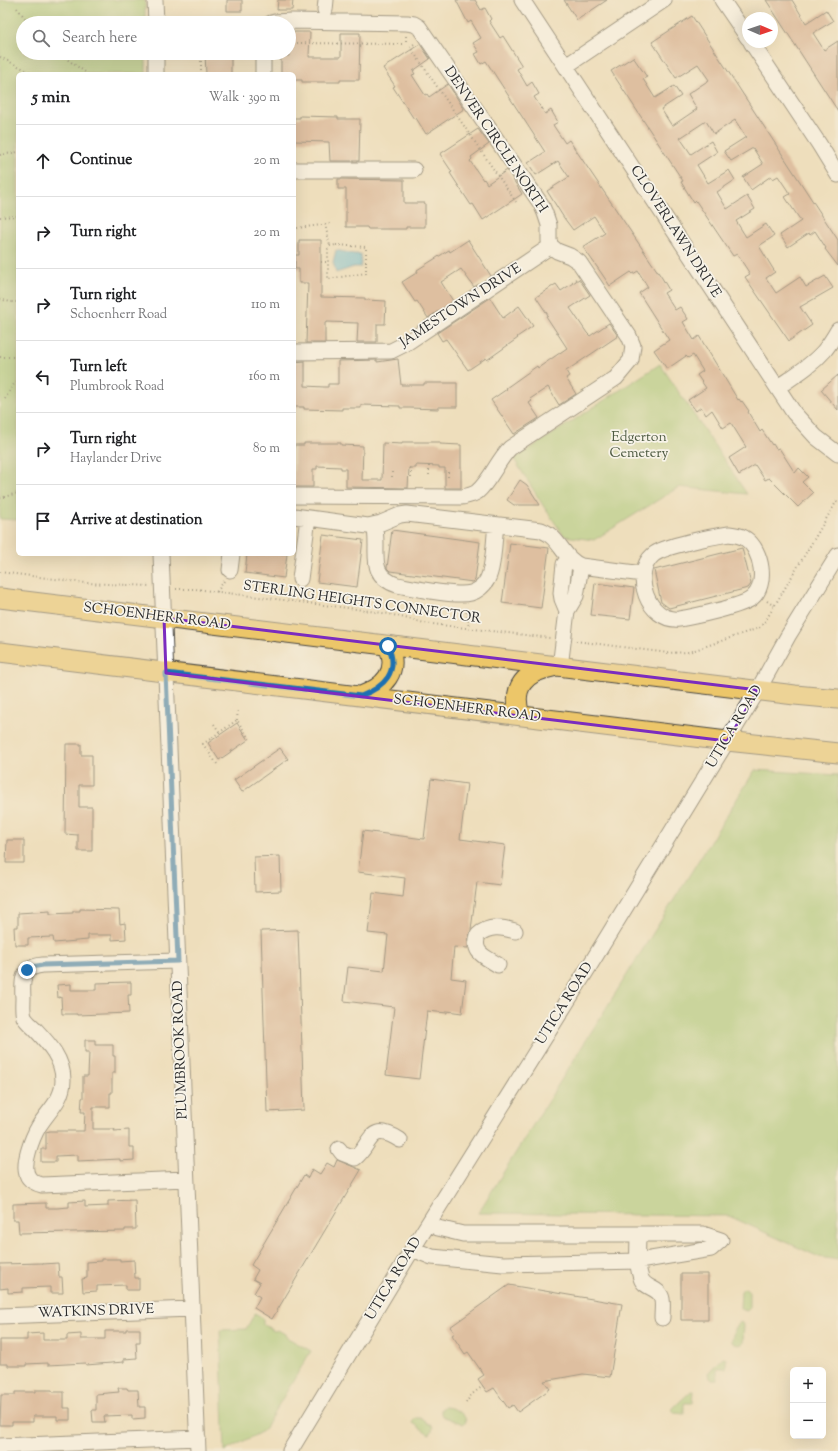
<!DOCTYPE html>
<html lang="en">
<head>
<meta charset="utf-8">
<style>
	:root { --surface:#fff; --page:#f6f6f6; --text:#202124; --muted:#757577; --line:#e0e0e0 }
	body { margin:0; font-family:"Sorts Mill Goudy",serif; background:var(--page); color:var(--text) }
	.controls { position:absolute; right:12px; bottom:12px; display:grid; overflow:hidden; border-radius:6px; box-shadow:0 4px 16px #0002 }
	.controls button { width:36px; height:36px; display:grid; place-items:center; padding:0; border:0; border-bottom:1px solid var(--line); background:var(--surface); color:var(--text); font:20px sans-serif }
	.compass { position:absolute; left:742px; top:12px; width:36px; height:36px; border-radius:50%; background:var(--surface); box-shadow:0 4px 16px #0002; rotate:92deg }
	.stop { position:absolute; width:12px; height:12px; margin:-9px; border:3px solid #1f6fb2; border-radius:50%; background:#fff }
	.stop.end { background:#1f6fb2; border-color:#fff; box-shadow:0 1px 4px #0008 }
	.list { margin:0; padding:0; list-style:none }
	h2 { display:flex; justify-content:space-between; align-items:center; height:52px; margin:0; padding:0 16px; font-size:17px }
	h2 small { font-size:13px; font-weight:400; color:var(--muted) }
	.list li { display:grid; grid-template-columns:26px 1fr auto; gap:12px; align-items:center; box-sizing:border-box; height:72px; padding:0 16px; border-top:1px solid var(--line) }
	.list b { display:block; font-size:15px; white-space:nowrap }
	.list p { margin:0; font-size:13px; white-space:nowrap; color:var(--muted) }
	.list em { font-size:13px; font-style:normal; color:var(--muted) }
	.icon { flex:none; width:22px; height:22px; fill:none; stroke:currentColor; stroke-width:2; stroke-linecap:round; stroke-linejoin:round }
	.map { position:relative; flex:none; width:838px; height:1451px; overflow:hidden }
	.search { position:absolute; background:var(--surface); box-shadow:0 4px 16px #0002; left:16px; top:16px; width:280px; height:44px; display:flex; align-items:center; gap:10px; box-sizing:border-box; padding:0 14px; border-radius:22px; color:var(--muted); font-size:15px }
	.panel { position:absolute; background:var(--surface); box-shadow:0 4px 16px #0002; left:16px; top:72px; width:280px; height:484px; border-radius:6px }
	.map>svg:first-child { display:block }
	.green { fill:#9dc875; stroke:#647a50 }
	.water { fill:#5ab7d8; stroke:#427182 }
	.building { fill:#cb997e }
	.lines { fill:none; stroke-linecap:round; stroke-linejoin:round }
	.minor-casing { stroke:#484641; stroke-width:17 }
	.major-casing { stroke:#484641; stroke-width:21 }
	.path { stroke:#484641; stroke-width:2; stroke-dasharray:1 3; stroke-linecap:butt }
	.minor { stroke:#fff; stroke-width:15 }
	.major { stroke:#ecc669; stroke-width:19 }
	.route { stroke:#1f6fb2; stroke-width:5 }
	.marked { fill:none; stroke:#7b2cbf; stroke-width:3; stroke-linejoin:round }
	.labels { text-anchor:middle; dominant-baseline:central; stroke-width:3.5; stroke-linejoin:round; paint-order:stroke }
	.street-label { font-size:14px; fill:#2b2b2b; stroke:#f7f3e8 }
	.park-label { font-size:14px; fill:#4d5a41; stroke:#f7f3e8 }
</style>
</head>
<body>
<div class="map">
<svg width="838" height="1451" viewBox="0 0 838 1451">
	<rect width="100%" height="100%" fill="#f7f3e8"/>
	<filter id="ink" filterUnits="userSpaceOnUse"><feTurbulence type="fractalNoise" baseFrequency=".025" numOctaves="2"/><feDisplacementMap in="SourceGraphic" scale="8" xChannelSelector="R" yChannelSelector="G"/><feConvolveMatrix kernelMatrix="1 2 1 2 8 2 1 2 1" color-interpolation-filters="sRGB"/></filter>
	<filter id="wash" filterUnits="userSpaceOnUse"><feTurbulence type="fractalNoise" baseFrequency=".012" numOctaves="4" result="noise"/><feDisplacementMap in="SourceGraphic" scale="16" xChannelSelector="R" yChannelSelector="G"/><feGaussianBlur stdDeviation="0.9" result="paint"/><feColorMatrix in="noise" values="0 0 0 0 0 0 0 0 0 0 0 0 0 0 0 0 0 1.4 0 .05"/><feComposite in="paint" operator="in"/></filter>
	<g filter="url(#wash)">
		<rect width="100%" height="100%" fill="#eedebc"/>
		<!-- green -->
		<path class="green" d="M0 0H145V23H23V53H146V74H18V520L0 519Z
			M660 364 747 494 679 487 594 540 564 536 544 507 514 459Z
			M755 770 838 775V1260L819 1257 729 1216 478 1213Z
			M744 1288 747 1289 749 1291V1309L747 1311 743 1310 740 1308 741 1291Z
			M255 1313 263 1318V1324L274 1331 278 1330 285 1334 286 1337 311 1351 263 1431 225 1451 220 1330 246 1329Z
			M741 1322 744 1325 743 1343C741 1346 735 1345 732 1342 732 1336 735 1325 741 1322Z
			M723 1357 726 1358V1368H717V1380H712L709 1377 708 1373Z
			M691 1391H694L693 1403H684V1414L674 1413 672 1410 673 1408Z
			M444 1407C453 1407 466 1413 466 1422L463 1424 442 1416 441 1413V1409Z
			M416 1418H420L432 1426 433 1428 431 1433 429 1434 413 1423V1421Z"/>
		<!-- water -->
		<path class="water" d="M336 250 354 254H361V267H354L336 273 333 262Z"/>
		<g id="blocks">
			<!-- building -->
			<path class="building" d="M227 0H242V11H227Z
				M278 0H293L292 10H277Z
				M456 0H475L481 10 485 8 491 19 489 21 500 38 503 36 522 66 517 69 527 86 532 82 539 94 534 97 545 114 551 110 558 122 553 125 565 143 569 140 662 278 669 290 664 293 675 310 680 307 688 319 683 322 694 340 699 336 738 400 739 399 741 402 742 401 749 411 748 412 760 432 762 430 772 445 773 444 776 449 779 448 795 473 799 468 808 477 802 482 813 493 798 507 769 478 765 480 755 465 739 475 729 458 746 447 731 423 723 428 712 410 706 415 701 407 696 411 688 400 706 388 697 375 703 371 693 355 688 358 686 356 667 369 654 350 669 340 639 293 648 287 638 271 633 274 631 272 610 286 602 274 583 247 605 233 594 216 573 230 564 218 547 191 569 177 558 161 536 175 528 163 545 152 486 61 481 64 475 54 479 52 473 43 481 38 471 21 468 23Z
				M564 0H607L577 20Z
				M766 0H792L806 23 826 10 833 21 813 33 824 50 838 41V111Z
				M692 16 838 240V266L825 249 826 248 815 231 810 235 809 233 788 247 780 235 801 221 785 197 790 194 778 176 773 179 771 176 751 190 743 177 763 164 753 148 731 161 724 151 746 137 735 120 714 134 706 121 680 138 691 154 711 141 717 152 697 165 708 183 729 170 735 180 717 192 727 209 747 196 755 209 736 221 746 237 766 224 774 236 759 246 775 272 766 278 776 293 800 277 806 287 825 276 833 288 800 307 812 325 789 341 745 277 750 274 737 254 733 256 696 201 694 203 681 182 683 181 611 71 633 57 647 77 643 79 655 98 674 86 681 96 661 109 672 126 697 109 688 94 709 80 698 64 676 78 652 42Z
				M289 32H310L309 57H341V33H360L359 80H340V82H302V80H294V74H281V56H289Z
				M420 44 430 59 413 71 415 74 412 75 425 95 427 94 429 97 448 84 464 109 426 134 416 118 414 119 393 87 395 86 383 68Z
				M205 53H231V74H206Z
				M300 116 338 117V119H360L359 161H330L329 142 294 141V118H300Z
				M478 129 489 144 471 157 472 159 470 161 483 180 484 179 487 184 507 170 522 194 483 220 473 204 471 205 450 173 452 172 440 154Z
				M338 179 404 180V203H425V227H406V229H368L367 227H346V189H338Z
				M299 240H321V297L365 298V300L386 301 385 324H377V342H357L358 323 327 322 325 323V343H306L308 283H299V269H295V255H299Z
				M468 240 491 276 474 287 461 269 441 282 453 301 428 318 417 301 415 302 402 282 418 272 417 270 449 250 450 252Z
				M579 279 590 295 570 308 587 333 590 336 609 323 618 336 566 371 569 376 566 378 576 394 559 405 548 387 530 399 532 401 529 403 539 418 514 434 491 400 507 389 506 388 537 366 538 368 567 348 546 316 548 315 536 297 556 284 561 291Z
				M490 298 503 318 519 306 533 326 517 337 518 338 487 360 486 358 468 370 446 339 442 341 437 333Z
				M398 359 401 385H424V383H457V407H438V409L410 408H400V406L361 405V408H342V410L304 409V407H294V362L305 361V386L324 387H328V384H338V361L377 360V362Z
				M838 375V410L821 390Z
				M402 442H440V444L461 445V488H445V468H439V466L416 465V468H409L408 488 346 487V469H341V467L317 466V469H313V487H294V445H304V443H341V445L363 446 362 480H382L383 443 402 444Z
				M520 480 527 485 540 505H514L507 500Z
				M392 530 480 542 475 580 473 582 390 571 387 568Z
				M323 535 363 540 357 587 317 582Z
				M510 543 549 548 541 608 502 603Z
				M742 548 751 584 748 588 669 608 661 602 654 570Z
				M247 554H287L284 578 245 573Z
				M595 583 634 588 630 619 591 615Z
				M237 723 248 740 219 760 208 743Z
				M66 744H81V755H92V785H79V807H92V851H78V835L65 834Z
				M280 748 288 759 242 792 234 780Z
				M431 779 467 784 460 839 505 845 500 885 477 882 471 930 468 939V948L454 947 451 978 466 980 462 1013 447 1011V1013L427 1011 419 1079 386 1075 394 1007 344 1001 348 967 384 971 388 935 368 933 373 893 403 897 405 878 358 872 363 831 424 839Z
				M7 840H24V863H6Z
				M280 856 281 891 255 892 254 857Z
				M80 909 119 910 120 924 125 923 126 939 112 940V935H88V940L54 943 53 937 28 938V945H15L14 927H18V913L50 911V914L73 913V911H80Z
				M298 930 304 1110 267 1112 261 931Z
				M131 982V995H128L129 1013 77 1015V1014H62L61 997 58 998 57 985 71 984V990H96V983Z
				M85 1040H95V1045H113V1056H115V1073H112V1093H110V1107H93V1129H115L114 1131 129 1130V1147H134V1160L120 1161V1159L78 1161V1155L56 1156V1162H41V1149H46V1132L50 1131H84L85 1112H81L82 1098H83V1076H88L89 1052H85Z
				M337 1160 361 1170 272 1319 254 1308 260 1297 254 1293 260 1283 253 1279 258 1270 251 1265 304 1175 308 1178 312 1169 320 1174 327 1163 334 1167Z
				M135 1200 136 1229H125V1231L19 1233 18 1220H13V1204L46 1203V1208H57L69 1207V1202L85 1201V1207L108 1206V1201Z
				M101 1259H120V1261L134 1260 135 1278H139V1290H126V1285L97 1286V1291L83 1292 82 1279 87 1278V1262L101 1261Z
				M43 1263V1264L58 1263 59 1277H62L63 1293H50V1287L23 1288V1292L8 1293V1288L0 1289V1264Z
				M681 1274H708V1320H681Z
				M509 1285 622 1304 610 1377 583 1374 544 1381 550 1389 518 1412 513 1405 508 1408 494 1388 487 1392 478 1379 484 1375 468 1352 465 1354 452 1335 455 1333 450 1327Z
				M126 1329H140V1342H136L137 1358 124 1359V1362L86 1365 85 1363 48 1365V1363L26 1364V1366H8V1364H0V1340H27V1334L43 1333V1340H67V1335L81 1334V1339H105V1331H126Z
				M118 1388H127L128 1390H138L139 1407H145V1418L132 1419V1415L104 1416 105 1422H93L92 1410H96V1394L119 1392Z
				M35 1390H52L53 1392H64V1408H70V1420H57V1416H33V1422H12V1425H0L1 1395H15V1392H35Z"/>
		</g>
	</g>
	<g filter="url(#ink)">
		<use href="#blocks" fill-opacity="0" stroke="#484641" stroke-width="1"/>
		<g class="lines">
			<!-- minor casing -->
			<g class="minor-casing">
				<path id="minor" d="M155 0 156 23
					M522 0 794 413 816 437 838 454
					M722 0 748 38
					M325 10 326 0
					M271 23 275 22 291 21 407 23 414 24 419 27 541 204 545 213 549 225V241L551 246 557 251 570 256 579 262 629 336 633 346 631 360 616 378 510 448C497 461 491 480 477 492 473 495 467 496 462 497L294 496
					M751 42 819 144 838 175
					M156 53V74
					M263 53V74
					M566 66 664 0
					M294 170H414
					M294 352 391 351 405 344 551 246
					M778 387C794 376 811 366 824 351 829 345 834 337 838 330
					M294 516 368 526 381 523 400 515 407 514 541 530C561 538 562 558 581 566L643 574
					M374 525C381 550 365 574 397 585 414 588 456 597 471 593 477 591 484 586 487 580 494 568 494 538 496 525
					M729 534C735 535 741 535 746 539 762 550 768 585 752 598 743 606 692 617 679 619 648 622 631 574 653 555 663 546 715 536 729 534Z
					M161 554 198 1451
					M230 570 232 554
					M300 579 308 518
					M567 611 562 599 561 593 564 564 569 559
					M560 667 567 611 576 596 581 566
					M177 961 43 965C21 967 22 981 23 998 23 1004 22 1011 24 1017 26 1021 31 1025 34 1028 48 1043 63 1058 63 1080 63 1100 48 1111 39 1126 33 1136 20 1167 29 1178 32 1182 38 1184 42 1185L186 1179
					M498 965C484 956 472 953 478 935 489 925 502 927 515 931
					M339 1149 342 1153 355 1158C372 1145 368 1120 400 1140
					M638 1234C638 1248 636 1265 641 1278 644 1289 660 1287 662 1299 663 1305 662 1312 662 1318
					M413 1248 422 1253 432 1257 503 1264 639 1261 711 1249 721 1240 703 1234H463L438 1228 429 1223
					M0 1316 192 1309
					M0 1446 198 1438
					M290 1451 413 1248 587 970 727 741 758 690 788 636 838 555"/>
			</g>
			<!-- major casing -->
			<g class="major-casing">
				<path id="major" d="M0 598 795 695 838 699
					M0 652 727 741 838 753
					M361 696C384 687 400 672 388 646
					M520 715C511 687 525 672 553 667"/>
			</g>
			<!-- path -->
			<path class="path" d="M17 8 29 23
				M177 18 183 23
				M289 43 406 44V36
				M414 44 410 47 516 202
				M58 53 88 74
				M201 53V74
				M0 57 34 74
				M0 155 18 152
				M0 217 18 216
				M325 224 330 246
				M297 228 330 224
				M336 245 366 247V273L328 279V249L330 246Z
				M294 262H295
				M321 262H327
				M572 282 576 279
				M0 299 10 302H18
				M0 357H18
				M5 399 14 384 18 380
				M429 466V477
				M409 468 411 469 412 468
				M392 477V469
				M411 477V469
				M448 477V469
				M0 498 18 493
				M0 572 86 583 150 586
				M176 589H195L356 609 389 614 424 623 550 638
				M217 592 224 581
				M767 601 774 606
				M466 608 469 628
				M576 641 668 653 689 652 759 628 766 620 838 499
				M237 720 238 708
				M214 724 221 734
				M232 750 233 752
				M217 764 203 744 237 720 250 740
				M466 1403 471 1395 483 1386"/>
			<!-- minor -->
			<use href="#minor" class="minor"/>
			<!-- major -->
			<use href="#major" class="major"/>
		</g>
	</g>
	<g class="lines" filter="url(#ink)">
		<!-- route -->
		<path class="route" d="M27 970 31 967 43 965 178 961 166 673 361 696C384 687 400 672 388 646"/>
	</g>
	<!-- marked area -->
	<path d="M0 0H838V1451H0ZM164 618 758 690 727 741 166 673Z" fill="#eedebc" fill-opacity=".55" fill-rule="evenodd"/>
	<path class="marked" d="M164 618 758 690 727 741 166 673Z"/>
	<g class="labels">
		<!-- street labels -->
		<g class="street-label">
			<text transform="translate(495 140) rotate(56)">DENVER CIRCLE NORTH</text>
			<text transform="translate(675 232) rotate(57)">CLOVERLAWN DRIVE</text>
			<text transform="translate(461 306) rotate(-33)">JAMESTOWN DRIVE</text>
			<text transform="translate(362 603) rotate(8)">STERLING HEIGHTS CONNECTOR</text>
			<text transform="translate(157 617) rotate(7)">SCHOENHERR ROAD</text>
			<text transform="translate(467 709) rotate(7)">SCHOENHERR ROAD</text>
			<text transform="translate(735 727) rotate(-59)">UTICA ROAD</text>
			<text transform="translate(565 1004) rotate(-58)">UTICA ROAD</text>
			<text transform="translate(181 1050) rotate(-92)">PLUMBROOK ROAD</text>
			<text transform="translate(394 1279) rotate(-59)">UTICA ROAD</text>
			<text transform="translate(96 1312) rotate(-2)">WATKINS DRIVE</text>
		</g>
		<!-- park labels -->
		<g class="park-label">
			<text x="639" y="438">Edgerton<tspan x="639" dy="16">Cemetery</tspan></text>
		</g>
	</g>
</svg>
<div class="controls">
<button>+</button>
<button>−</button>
</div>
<svg class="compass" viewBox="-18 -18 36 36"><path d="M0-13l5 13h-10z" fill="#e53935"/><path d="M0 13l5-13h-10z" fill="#757577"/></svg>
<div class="stop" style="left:388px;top:646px"></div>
<div class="stop end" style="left:27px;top:970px"></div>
<div class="search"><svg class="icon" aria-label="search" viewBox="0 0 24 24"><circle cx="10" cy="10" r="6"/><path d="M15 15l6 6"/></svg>Search here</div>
<section class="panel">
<h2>5 min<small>Walk · 390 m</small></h2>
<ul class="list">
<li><svg class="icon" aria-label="ahead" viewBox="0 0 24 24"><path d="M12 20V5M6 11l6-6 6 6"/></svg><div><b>Continue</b></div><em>20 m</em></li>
<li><svg class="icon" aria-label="right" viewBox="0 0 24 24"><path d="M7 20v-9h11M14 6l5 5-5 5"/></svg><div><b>Turn right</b></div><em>20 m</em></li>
<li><svg class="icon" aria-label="right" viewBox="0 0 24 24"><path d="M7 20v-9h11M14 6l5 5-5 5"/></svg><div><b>Turn right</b><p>Schoenherr Road</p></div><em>110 m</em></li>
<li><svg class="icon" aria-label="left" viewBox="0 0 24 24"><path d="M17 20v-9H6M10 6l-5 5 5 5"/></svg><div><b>Turn left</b><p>Plumbrook Road</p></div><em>160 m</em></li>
<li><svg class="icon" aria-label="right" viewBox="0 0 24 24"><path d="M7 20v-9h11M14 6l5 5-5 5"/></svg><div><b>Turn right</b><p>Haylander Drive</p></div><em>80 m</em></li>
<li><svg class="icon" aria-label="arrive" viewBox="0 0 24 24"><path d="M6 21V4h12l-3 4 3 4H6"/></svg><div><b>Arrive at destination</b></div></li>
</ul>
</section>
</div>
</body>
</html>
